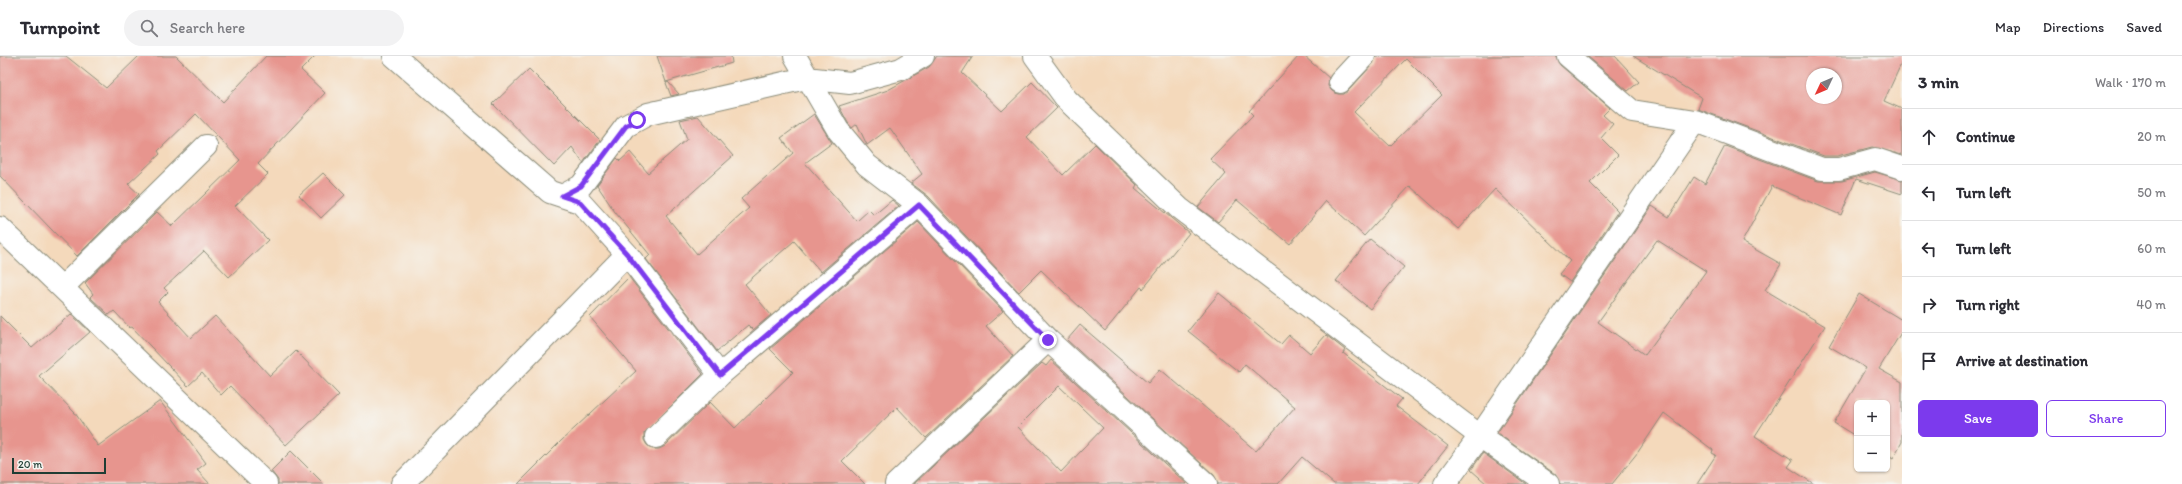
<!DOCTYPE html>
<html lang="en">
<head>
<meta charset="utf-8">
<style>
	:root { --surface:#fff; --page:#f2f2f3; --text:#2b2b33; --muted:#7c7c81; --line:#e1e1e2; --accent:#7c3aed }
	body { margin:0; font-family:Itim,sans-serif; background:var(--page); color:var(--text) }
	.controls { position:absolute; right:12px; bottom:12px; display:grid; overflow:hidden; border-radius:6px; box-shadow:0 1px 3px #0004 }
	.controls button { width:36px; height:36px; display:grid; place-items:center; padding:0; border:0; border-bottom:1px solid var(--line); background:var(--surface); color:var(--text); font:20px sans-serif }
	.compass { position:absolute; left:1806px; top:12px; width:36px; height:36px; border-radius:50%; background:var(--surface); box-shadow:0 1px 3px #0004; rotate:226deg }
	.scale { position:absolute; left:12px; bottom:10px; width:94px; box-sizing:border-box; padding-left:4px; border:2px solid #1f3d34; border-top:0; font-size:11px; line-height:14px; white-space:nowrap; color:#1f3d34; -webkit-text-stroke:3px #f6f6f2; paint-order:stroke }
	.stop { position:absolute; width:12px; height:12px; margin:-9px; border:3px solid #7c3aed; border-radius:50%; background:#fff }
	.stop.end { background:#7c3aed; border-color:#fff; box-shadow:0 1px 4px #0008 }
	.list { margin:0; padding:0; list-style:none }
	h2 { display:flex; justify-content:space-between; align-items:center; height:52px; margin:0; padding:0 16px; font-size:17px }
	h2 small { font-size:13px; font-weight:400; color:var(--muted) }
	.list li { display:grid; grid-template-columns:26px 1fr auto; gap:12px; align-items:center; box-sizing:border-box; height:56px; padding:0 16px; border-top:1px solid var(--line) }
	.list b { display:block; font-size:15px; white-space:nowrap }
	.list em { font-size:13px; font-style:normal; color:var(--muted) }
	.actions { display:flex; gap:8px; padding:12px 16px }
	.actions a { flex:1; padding:9px 0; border:1px solid var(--accent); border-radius:6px; text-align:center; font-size:14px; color:var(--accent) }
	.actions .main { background:var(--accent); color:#fff }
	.icon { flex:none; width:22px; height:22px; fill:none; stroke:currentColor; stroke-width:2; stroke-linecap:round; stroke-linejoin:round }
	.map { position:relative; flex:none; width:1902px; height:428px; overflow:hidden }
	header { display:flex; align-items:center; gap:24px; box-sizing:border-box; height:56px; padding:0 20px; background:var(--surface); border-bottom:1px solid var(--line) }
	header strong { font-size:19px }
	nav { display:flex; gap:22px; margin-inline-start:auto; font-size:14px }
	.search { width:280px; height:36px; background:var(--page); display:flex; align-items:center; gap:10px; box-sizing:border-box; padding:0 14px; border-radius:22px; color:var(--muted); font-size:15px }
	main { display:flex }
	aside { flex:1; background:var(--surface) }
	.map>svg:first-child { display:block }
	.building { fill:#e7958e; fill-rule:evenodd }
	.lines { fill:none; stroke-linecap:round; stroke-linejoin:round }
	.minor-casing { stroke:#8a8b78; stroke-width:24 }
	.minor { stroke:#fff; stroke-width:22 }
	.route { stroke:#7c3aed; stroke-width:5 }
</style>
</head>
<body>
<header>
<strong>Turnpoint</strong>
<div class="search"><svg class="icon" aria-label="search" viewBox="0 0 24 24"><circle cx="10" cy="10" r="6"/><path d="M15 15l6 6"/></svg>Search here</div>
<nav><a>Map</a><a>Directions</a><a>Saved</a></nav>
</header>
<main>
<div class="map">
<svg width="1902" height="428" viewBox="0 0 1902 428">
	<rect width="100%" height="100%" fill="#f6f6f2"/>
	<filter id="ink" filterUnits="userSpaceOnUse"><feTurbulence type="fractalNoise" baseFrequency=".025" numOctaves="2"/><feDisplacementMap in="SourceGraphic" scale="8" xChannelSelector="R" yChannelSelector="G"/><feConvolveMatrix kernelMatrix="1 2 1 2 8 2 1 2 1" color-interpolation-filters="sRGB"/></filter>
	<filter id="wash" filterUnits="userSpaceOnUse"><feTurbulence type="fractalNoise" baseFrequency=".012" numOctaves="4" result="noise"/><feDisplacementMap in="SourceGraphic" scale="16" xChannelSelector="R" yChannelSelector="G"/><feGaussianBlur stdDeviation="0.9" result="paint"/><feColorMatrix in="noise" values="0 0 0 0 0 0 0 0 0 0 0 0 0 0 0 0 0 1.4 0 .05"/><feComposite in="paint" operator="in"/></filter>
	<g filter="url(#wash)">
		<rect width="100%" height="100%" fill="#f4d9bb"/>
		<g id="blocks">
			<!-- building -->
			<path class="building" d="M0 0H66L106 32 139 0H176L223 46 266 0H315L301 14 325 37 258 108 268 118 235 150 268 184 229 221 204 195 164 232 168 236 158 246 191 282 215 260 270 320 296 295 339 339 286 389 230 330 221 339 202 317 188 330 132 271 130 272 114 255 109 259 90 241 93 238 85 227 157 156 172 170 240 104 196 58 158 95 160 98 128 128 139 138 77 200 0 120Z
				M657 0H731L732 7 666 26Z
				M937 0H973L962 17 1002 55 1032 26 1057 52 1027 81 1063 119 1095 88 1137 129 1135 132 1189 177 1143 233 1141 231 1105 275 1041 214 1019 236 928 140 911 127 922 118 890 72 867 89 857 68 852 72 848 67 839 50 888 34 929 11Z
				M1299 0H1304L1329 22 1328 30 1332 35 1338 38H1344L1349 34 1373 8 1376 0H1556L1560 9 1610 52 1603 59 1613 68 1601 82 1618 99 1590 127 1618 155 1570 226 1559 218 1570 205 1495 133 1458 173 1410 130 1364 180 1326 145 1290 188 1237 144 1218 166 1198 151 1226 118 1210 103 1253 59 1249 55ZM1406 3 1442 39 1390 90 1354 56Z
				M1587 0H1615L1639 26 1628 35Z
				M1633 0H1902V6L1884 45 1902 53V99L1872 91 1837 100H1824L1698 53 1702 42ZM1812 18H1836V42H1812Z
				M529 13 600 84 583 107 572 91 554 110 493 48Z
				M668 26 679 38 671 40 666 27Z
				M814 58 832 87 805 107 857 165 869 154 874 159 892 144 899 150 821 216 794 185 745 228 771 259 753 274 748 269 717 295 646 203 650 199 615 156 597 129 617 102 620 105 630 96 648 117 687 83 680 64 698 60 733 100 666 160 697 198 749 152 741 143 793 97 781 82Z
				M1725 90 1818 125H1842L1875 116 1902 124V138L1856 123 1841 159 1772 130 1742 186 1781 208 1765 234 1825 270 1755 380 1793 404 1788 411 1814 428H1697L1716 399 1712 397 1713 394 1664 357 1638 396 1612 428H1560L1555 418 1497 377 1652 150 1669 161 1694 121 1705 128ZM1657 184 1706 215 1645 299 1598 266Z
				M323 117 345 139 321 162 299 139Z
				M918 166 1003 255 986 270 1013 300 926 382 897 351 842 405 865 428H518L561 385 636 315 590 261 629 221 703 318 644 377V384L647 389 652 393H659L665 390 710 346 735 372 793 316 770 293Z
				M1370 183 1404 211 1370 253 1336 225Z
				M1219 237 1281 288 1289 279 1310 297 1326 279 1345 294 1343 297 1402 343 1396 350 1448 390 1418 428H1334L1302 401 1278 428H1218L1214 419 1067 284 1080 269 1148 327 1160 313 1256 395 1295 351 1245 308 1239 316 1188 275Z
				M1859 238 1902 264V275L1879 313 1902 326V386L1893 402 1887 398V347H1857V381L1834 367 1866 312 1829 290Z
				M71 258 90 276 39 320 75 357 98 390 160 345 206 407 197 414 210 428H0V260L32 292Z
				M1051 304 1187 428H914L1042 307 1046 310ZM1059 330 1103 372 1061 416 1018 371Z
				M291 395 324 428H278V424L271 415Z
				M1483 397 1526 428H1487L1471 414Z"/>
		</g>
	</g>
	<g filter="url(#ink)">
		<use href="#blocks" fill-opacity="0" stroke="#8a8b78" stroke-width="1"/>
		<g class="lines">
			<!-- minor casing -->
			<g class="minor-casing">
				<path id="minor" d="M394 0 550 136 580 146 627 198 720 319
					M795 0 838 74 867 109 919 149 1048 284 1206 428
					M1035 0 1067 44 1179 152 1480 380 1548 428
					M1568 0 1632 55 1695 65 1822 113H1839L1875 103 1902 112
					M1340 26 1364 0
					M562 140 581 130 626 70 648 58 806 22 850 27 901 13 923 0
					M0 172 266 428
					M63 231 206 90
					M656 381 720 319 919 149
					M402 428 627 198
					M896 428 1048 284
					M1445 428 1480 380 1695 65"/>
			</g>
			<!-- minor -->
			<use href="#minor" class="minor"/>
		</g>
	</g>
	<g class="lines" filter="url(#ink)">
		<!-- route -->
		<path class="route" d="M637 64 626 70 581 130 562 140 580 146 627 198 720 319 919 149 1048 284"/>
	</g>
</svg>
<div class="controls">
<button>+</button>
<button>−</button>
</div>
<svg class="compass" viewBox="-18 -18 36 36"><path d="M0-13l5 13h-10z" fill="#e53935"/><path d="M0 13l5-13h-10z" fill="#7c7c81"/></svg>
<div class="scale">20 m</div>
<div class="stop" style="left:637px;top:64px"></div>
<div class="stop end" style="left:1048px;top:284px"></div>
</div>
<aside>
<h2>3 min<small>Walk · 170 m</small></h2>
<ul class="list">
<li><svg class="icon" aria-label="ahead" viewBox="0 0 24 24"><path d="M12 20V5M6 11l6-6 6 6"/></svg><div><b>Continue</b></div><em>20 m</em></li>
<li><svg class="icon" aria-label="left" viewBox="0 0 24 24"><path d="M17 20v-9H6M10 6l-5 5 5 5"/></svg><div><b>Turn left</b></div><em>50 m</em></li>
<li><svg class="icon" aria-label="left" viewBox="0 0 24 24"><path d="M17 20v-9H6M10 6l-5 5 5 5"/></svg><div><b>Turn left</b></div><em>60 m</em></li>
<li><svg class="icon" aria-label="right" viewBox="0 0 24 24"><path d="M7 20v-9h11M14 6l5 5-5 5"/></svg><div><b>Turn right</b></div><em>40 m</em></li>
<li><svg class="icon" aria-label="arrive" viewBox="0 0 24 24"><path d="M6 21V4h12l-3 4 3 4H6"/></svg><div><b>Arrive at destination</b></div></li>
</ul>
<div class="actions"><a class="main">Save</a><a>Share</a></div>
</aside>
</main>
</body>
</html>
